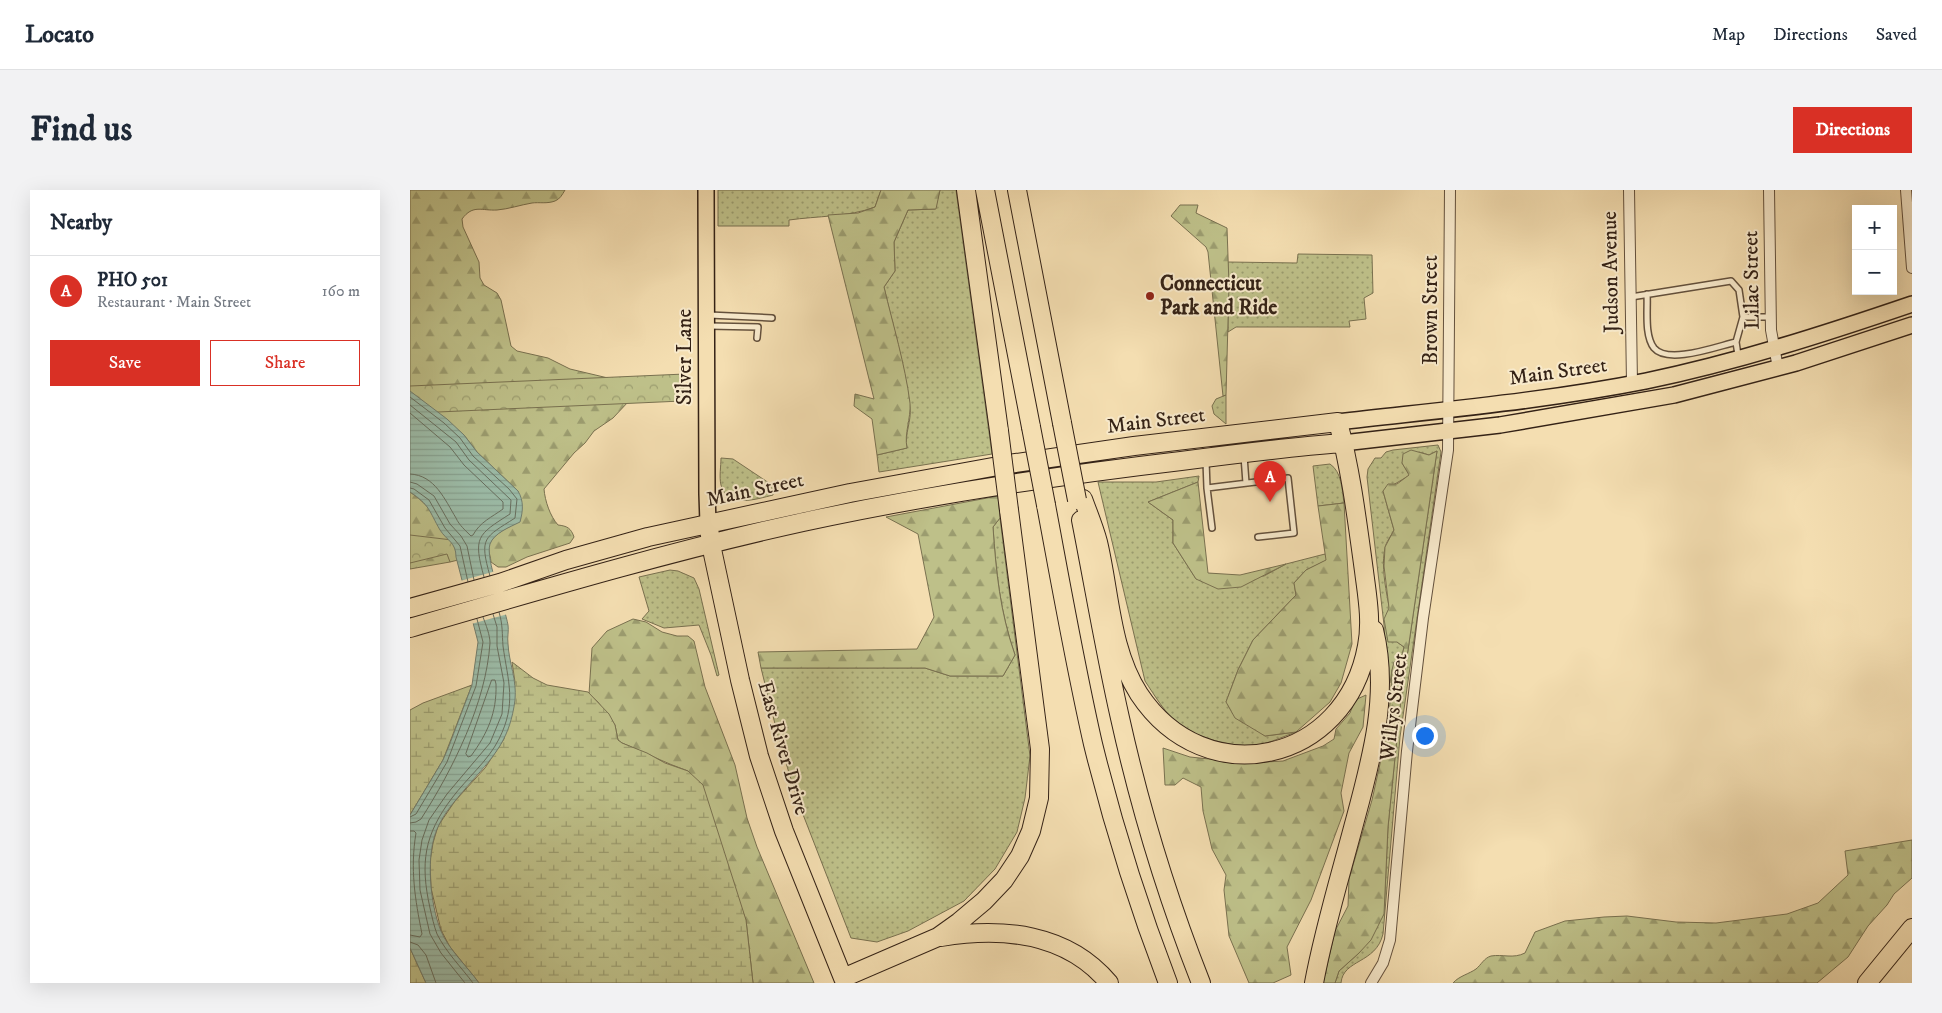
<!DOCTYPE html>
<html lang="en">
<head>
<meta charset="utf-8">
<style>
	:root { --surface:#fff; --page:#f2f2f3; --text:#1f2937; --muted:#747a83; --line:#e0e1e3; --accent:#d93025 }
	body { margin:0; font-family:"IM FELL DW Pica",serif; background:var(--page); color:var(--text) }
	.controls { position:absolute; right:15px; top:15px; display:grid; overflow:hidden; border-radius:0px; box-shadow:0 5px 20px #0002 }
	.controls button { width:45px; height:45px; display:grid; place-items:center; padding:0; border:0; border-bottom:1px solid var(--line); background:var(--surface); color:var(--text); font:25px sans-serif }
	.you { position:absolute; left:1014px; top:545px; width:18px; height:18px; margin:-12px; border:4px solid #fff; border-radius:50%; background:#1a73e8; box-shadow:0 0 0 8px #1a73e833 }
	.badge { display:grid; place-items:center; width:32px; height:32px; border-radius:50%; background:var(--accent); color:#fff; font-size:16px; font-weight:700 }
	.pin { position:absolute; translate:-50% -41px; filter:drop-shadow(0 1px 2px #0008) }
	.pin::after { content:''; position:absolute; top:26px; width:18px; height:15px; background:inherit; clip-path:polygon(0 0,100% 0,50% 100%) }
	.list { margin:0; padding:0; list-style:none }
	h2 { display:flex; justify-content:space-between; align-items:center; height:65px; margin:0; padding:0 20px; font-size:21px }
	h2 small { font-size:16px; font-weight:400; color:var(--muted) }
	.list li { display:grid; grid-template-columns:32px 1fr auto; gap:15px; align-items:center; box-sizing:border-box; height:70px; padding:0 20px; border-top:1px solid var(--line) }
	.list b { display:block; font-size:19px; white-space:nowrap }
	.list p { margin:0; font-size:16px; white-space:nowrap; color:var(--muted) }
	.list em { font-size:16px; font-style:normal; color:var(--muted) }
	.actions { display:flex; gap:10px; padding:15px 20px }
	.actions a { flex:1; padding:11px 0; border:1px solid var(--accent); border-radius:0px; text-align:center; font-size:18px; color:var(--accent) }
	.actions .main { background:var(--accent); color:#fff }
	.map { position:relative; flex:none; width:1502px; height:793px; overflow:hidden; border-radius:0px }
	header { display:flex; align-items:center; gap:30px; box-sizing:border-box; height:70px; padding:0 25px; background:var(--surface); border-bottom:1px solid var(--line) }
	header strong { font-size:24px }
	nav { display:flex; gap:28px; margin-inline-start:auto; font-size:18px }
	.intro { display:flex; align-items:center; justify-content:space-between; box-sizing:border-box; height:120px; padding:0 30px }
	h1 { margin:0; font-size:35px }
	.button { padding:12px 22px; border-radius:0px; background:var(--accent); color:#fff; font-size:18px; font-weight:700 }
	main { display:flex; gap:30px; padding:0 30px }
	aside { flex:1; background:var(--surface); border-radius:0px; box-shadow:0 5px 20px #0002 }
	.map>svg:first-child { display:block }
	.grass { fill:url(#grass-dots); stroke:#797150 }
	.forest { fill:url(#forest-firs); stroke:#797150 }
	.wetland { fill:url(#wetland-marsh); stroke:#797150 }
	.park { fill:url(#park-crowns); stroke:#797150 }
	.water { fill:url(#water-rules); stroke:#727e6e }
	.pier { fill:#f4deb1 }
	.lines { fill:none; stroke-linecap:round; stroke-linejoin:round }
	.shore { stroke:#686f5f; stroke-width:1 }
	.lane-casing { stroke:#64513d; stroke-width:8 }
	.street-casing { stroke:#64513d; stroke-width:12 }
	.primary-casing { stroke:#342216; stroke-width:18 }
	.highway-casing { stroke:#342216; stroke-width:20 }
	.lane { stroke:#f8eacc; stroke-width:5 }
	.street { stroke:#f8eacc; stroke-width:10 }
	.primary { stroke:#f4deb1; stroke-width:15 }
	.highway { stroke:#f4deb1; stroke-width:18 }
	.highway-bridge-casing { stroke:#342216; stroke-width:20; stroke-linecap:butt }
	.highway-bridge { stroke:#f4deb1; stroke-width:18 }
	.poi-dot { fill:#8f2418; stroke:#f8eacc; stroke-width:2 }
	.labels { text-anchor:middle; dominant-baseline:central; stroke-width:4; stroke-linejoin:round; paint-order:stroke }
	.street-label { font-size:21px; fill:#342216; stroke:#f8eacc }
	.poi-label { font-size:21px; font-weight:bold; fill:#342216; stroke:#f8eacc; text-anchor:start }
</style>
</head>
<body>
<header>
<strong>Locato</strong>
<nav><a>Map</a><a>Directions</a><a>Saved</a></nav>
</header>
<div class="intro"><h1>Find us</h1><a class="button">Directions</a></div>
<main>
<aside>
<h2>Nearby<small></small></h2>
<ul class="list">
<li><span class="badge">A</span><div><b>PHO 501</b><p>Restaurant · Main Street</p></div><em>160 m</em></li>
</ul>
<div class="actions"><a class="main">Save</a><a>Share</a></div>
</aside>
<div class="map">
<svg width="1502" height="793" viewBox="0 0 1502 793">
	<defs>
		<pattern id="grass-dots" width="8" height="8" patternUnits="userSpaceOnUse" patternTransform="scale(1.25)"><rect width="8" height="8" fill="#bec089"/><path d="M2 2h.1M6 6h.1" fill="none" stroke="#9b9c6f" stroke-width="1.8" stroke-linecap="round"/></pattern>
		<pattern id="forest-firs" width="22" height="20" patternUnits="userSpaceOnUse" patternTransform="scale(1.25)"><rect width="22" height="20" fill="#bec089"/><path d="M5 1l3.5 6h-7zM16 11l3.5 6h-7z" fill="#9b9c6f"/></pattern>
		<pattern id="wetland-marsh" width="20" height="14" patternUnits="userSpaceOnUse" patternTransform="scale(1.25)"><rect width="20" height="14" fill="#bec089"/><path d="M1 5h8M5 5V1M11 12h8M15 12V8" fill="none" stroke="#9b9c6f"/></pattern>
		<pattern id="park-crowns" width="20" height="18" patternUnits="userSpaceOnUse" patternTransform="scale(1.25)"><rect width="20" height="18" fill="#bec089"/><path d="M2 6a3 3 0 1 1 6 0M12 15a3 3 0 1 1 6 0" fill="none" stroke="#9b9c6f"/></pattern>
		<pattern id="water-rules" width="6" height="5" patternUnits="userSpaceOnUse" patternTransform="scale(1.25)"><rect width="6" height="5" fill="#9cbca8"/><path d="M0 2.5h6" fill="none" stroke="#87a190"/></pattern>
	</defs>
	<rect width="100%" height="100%" fill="#f4deb1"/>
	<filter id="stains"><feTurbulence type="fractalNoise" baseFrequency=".004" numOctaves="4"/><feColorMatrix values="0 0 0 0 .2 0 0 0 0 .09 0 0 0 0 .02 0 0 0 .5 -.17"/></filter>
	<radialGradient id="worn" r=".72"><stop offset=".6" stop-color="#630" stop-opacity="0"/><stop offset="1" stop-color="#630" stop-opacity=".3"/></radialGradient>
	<!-- grass -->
	<path class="grass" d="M308 0H471L465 17C439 27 407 26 379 30V36H308Z
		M530 0H546L582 264 469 282 467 265 497 258C494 244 502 231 500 217 495 176 483 137 474 97L485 81 484 52 498 20 525 19Z
		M888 64 962 65 963 103 954 108 956 129 939 131 940 137H826L818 142V72L887 73Z
		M816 205V234L804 224 802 216 806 209Z
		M1028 255 1031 262 990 547 973 744C966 774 933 769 931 793H925L929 781 949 763 974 724 978 637 991 508 1027 261 1019 265 1009 262 992 273 1000 285 973 301 984 340C981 346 976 352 975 358 969 383 982 427 987 452L994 457 992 466 982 480 980 493H976L974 435 957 287 958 279 965 268H971L976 262 983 260Z
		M311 268 323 269 362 295 363 305C347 309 317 319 311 295 309 287 311 276 311 268Z
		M920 274C932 282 932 300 934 313L908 316 903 276Z
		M789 286 788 292 738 312 763 330V353L786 389 854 386 876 374 915 364 917 370 896 380 884 393 886 405 843 450 828 480 816 512 855 546 886 542C875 546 864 551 853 554 831 560 790 549 771 536 756 525 745 506 735 491L688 292H746Z
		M590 328 620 566 615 608 607 642 585 679 554 711 498 741 467 752 441 748 387 609 369 550 351 478H515L540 486H593L605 465C590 422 586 381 583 337Z
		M260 380 268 381 284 388 289 399 309 485 307 486 301 465 289 435 254 438 232 429 239 421 229 387Z"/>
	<!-- forest -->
	<path class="forest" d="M0 0H155C152 5 150 9 145 11 137 14 129 12 122 13 110 15 99 19 87 20 72 21 63 14 52 29L53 37 69 72 70 88 74 95 87 103 91 110 101 156 107 161 138 168 160 179 198 188 219 211 203 228 184 241 175 253 164 263 134 299C135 311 140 326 148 335 157 336 161 338 164 347L160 353 117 367 96 377H88L81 372C81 368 78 361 79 356 81 344 100 337 110 331L108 301 67 262 54 245 0 202Z
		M471 0H530L526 19 498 20 484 52 485 81 474 97C483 135 495 174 500 213 501 229 494 243 497 258L467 265 462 229 444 216 445 204 464 209 418 25 448 23 465 17Z
		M770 15H788L786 23 817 38 819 95 816 205 813 206 798 62 796 57 761 26Z
		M1001 260 1019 265 1027 261 991 508 978 637 974 724 961 750 949 763 929 781 925 793H913L925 741 938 716 939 689 962 610 974 556 979 528 982 480 984 472 992 466 994 457 987 452H978L974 429 979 418 974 376 975 357 984 340 973 301 978 294H987L999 285 992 273 993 264Z
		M788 292 798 383 830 385 876 374 831 397 808 399 786 389 763 353V330L738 312Z
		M0 302C22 316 38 342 46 367L40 372 0 379Z
		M588 306 590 328 583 337C586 382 590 422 605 465L593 486H540L515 478H351L348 462 507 459 524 427 508 344 476 327Z
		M934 313 942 454 931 493 920 512 886 542 855 546 825 528 816 512 828 480 843 450 886 405 884 393 896 380 916 370 908 316Z
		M223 429 236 432 252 442 267 446H278L284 451 295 497 325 575 337 628 347 657 404 793H343L336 730 278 581C255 573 234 562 212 553L208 550 205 535 188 512 179 504 182 458 197 441Z
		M956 505 953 537 939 563 931 603 934 621 901 710 877 757 881 785 863 793H839L819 746 814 700 816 685 802 659 793 621 791 597 773 588 765 595H755L753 558 780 567 838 573 873 571 913 556 924 549 926 539 940 523 945 510Z
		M1502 650V688L1484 704 1477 715 1458 736 1438 767 1407 793H1043C1049 786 1059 784 1066 779 1071 775 1074 768 1081 766 1093 764 1103 769 1115 763L1125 742 1155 731 1194 727 1217 726 1266 732 1306 733 1377 724 1408 713 1438 685 1435 661Z"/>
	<!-- wetland -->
	<path class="wetland" d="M102 472 123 488 137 495 178 502 199 524 205 535 208 550 212 553 237 563 255 573 278 581 293 595 336 730 343 793H69L40 757 31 740 21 698 20 671 23 653 28 636 45 611 75 578 94 549 105 492Z
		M62 495 33 570 0 625V520L13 513Z
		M0 758 16 793H0Z"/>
	<!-- park -->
	<path class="park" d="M275 184 272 211 28 222 0 218V196Z
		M0 345 59 352 64 366 40 372 37 364 0 373Z"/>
	<!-- water -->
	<path class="water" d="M0 201 37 229 54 245 67 262 108 301C114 311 113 321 110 332 100 337 84 343 80 354 75 369 95 417 98 435 99 441 97 447 98 454 99 473 107 490 105 510 100 548 86 564 62 591 50 605 35 621 28 637 15 664 20 714 31 741 39 760 57 776 69 793H16L0 758V625L33 570 39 556 62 495 68 452 46 367C46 352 37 351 30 340 19 321 20 315 0 302Z"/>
	<!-- pier -->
	<path class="pier" d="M86 381 98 424 61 434 50 391Z"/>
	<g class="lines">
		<!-- shore -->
		<path class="shore" d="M0 207 34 233 50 248 63 266 99 299 107 309 105 328C74 348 69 347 80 386
			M0 215 46 252 59 270 101 310 100 324C67 345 63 347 74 387
			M0 223 40 257 54 275 93 312V319C82 327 70 332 63 345L61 346C56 341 49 335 46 328 35 310 25 285 0 284
			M0 292 7 294 24 306 40 334 51 346 57 356 64 390
			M0 298 4 299 19 310 35 338 50 356 58 392
			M82 490H85L86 494C87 523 77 544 61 566L58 567 56 564Z
			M0 627 6 624 37 572 66 496 73 452 67 429
			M0 633 6 632 11 629C43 579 76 513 80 453 80 445 76 435 73 427
			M0 641H4L6 643C0 679 5 709 12 744L10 747 0 745
			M0 752 8 755 16 765 26 793
			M55 793 31 763 20 744 10 700 9 670 12 650 19 630 37 604 80 553 92 524 94 493 87 456V437L83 424
			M63 793C51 777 36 762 27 744 24 736 22 727 20 718 10 673 14 645 42 608 57 588 78 571 89 549 107 513 98 492 93 456 92 444 93 435 89 422"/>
		<!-- lane casing -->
		<g class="lane-casing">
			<path id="lane" d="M1237 104C1238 119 1234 145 1244 158 1258 175 1308 156 1326 152
				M1221 107 1321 91 1329 100 1333 127
				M299 125 362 128
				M299 136 348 137 347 148
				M1328 165 1326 152 1333 127H1361
				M834 266 836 293
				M796 271 797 298 878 288 884 343 848 347
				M797 298 802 338"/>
		</g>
		<!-- street casing -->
		<g class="street-casing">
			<path id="street" d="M1219 0 1222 193
				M1359 0 1361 140 1368 178
				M1496 0 1502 78
				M961 793 973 773 980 750 997 561 1013 428 1038 260 1040 0"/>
		</g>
		<!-- primary casing -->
		<g class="primary-casing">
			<path id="primary" d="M296 0 297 304 298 333
				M928 232C1031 220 1135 211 1236 191 1327 172 1414 144 1502 114
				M933 253 1090 235 1264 205 1386 173 1502 135"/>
		</g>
		<!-- highway casing -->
		<g class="highway-casing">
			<path id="highway" d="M556 0 589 241
				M575 0 621 237
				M607 0 652 233
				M636 315C651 395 665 475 683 554 703 635 728 715 758 793
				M671 330C684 396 695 462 710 528 730 618 757 707 791 793
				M298 333 303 364 330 490 349 566 374 641 433 788 528 747 549 732 574 711 594 690 610 666 621 641 629 608 630 559 599 320
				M0 418 90 393 156 370 238 347 440 303 599 274 724 256 928 232C941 281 947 330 954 381 957 405 962 431 957 456 936 573 796 605 729 504 700 459 700 402 688 352 684 337 678 323 673 309
				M0 438C130 400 261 361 393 332 518 305 644 286 771 271 825 264 879 257 933 253
				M531 747C592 737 657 743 699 793
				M904 793C914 739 930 687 944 634 961 571 980 505 964 440
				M1457 793 1502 738"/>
		</g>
		<!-- lane -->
		<use href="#lane" class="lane"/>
		<!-- street -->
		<use href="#street" class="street"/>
		<!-- primary -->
		<use href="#primary" class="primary"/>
		<!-- highway -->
		<use href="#highway" class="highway"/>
		<!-- highway-bridge casing -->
		<g class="highway-bridge-casing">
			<path id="highway-bridge" d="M652 233 667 310
				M621 237 636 315
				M589 241 599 320"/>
		</g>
		<!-- highway-bridge -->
		<use href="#highway-bridge" class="highway-bridge"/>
	</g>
	<!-- markers -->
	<circle class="poi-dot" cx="740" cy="106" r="5"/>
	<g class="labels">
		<!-- street labels -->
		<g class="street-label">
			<text transform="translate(1201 82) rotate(-91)">Judson Avenue</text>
			<text transform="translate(1342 90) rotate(-91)">Lilac Street</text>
			<text transform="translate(1021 120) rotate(-90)">Brown Street</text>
			<text transform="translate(275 167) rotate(-90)">Silver Lane</text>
			<text transform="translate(1148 182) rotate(-8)">Main Street</text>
			<text transform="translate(746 231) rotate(-7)">Main Street</text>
			<text transform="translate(345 300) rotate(-12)">Main Street</text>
			<text transform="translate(984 517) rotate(-83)">Willys Street</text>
			<text transform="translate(373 558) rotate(74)">East River Drive</text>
		</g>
		<!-- poi labels -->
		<g class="poi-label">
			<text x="750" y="94">Connecticut<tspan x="750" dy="24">Park and Ride</tspan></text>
		</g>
	</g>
	<rect width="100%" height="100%" filter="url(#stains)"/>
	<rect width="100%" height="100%" fill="url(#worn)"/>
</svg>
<div class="controls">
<button>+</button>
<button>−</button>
</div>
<div class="you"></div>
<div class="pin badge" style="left:860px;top:312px">A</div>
</div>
</main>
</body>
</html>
